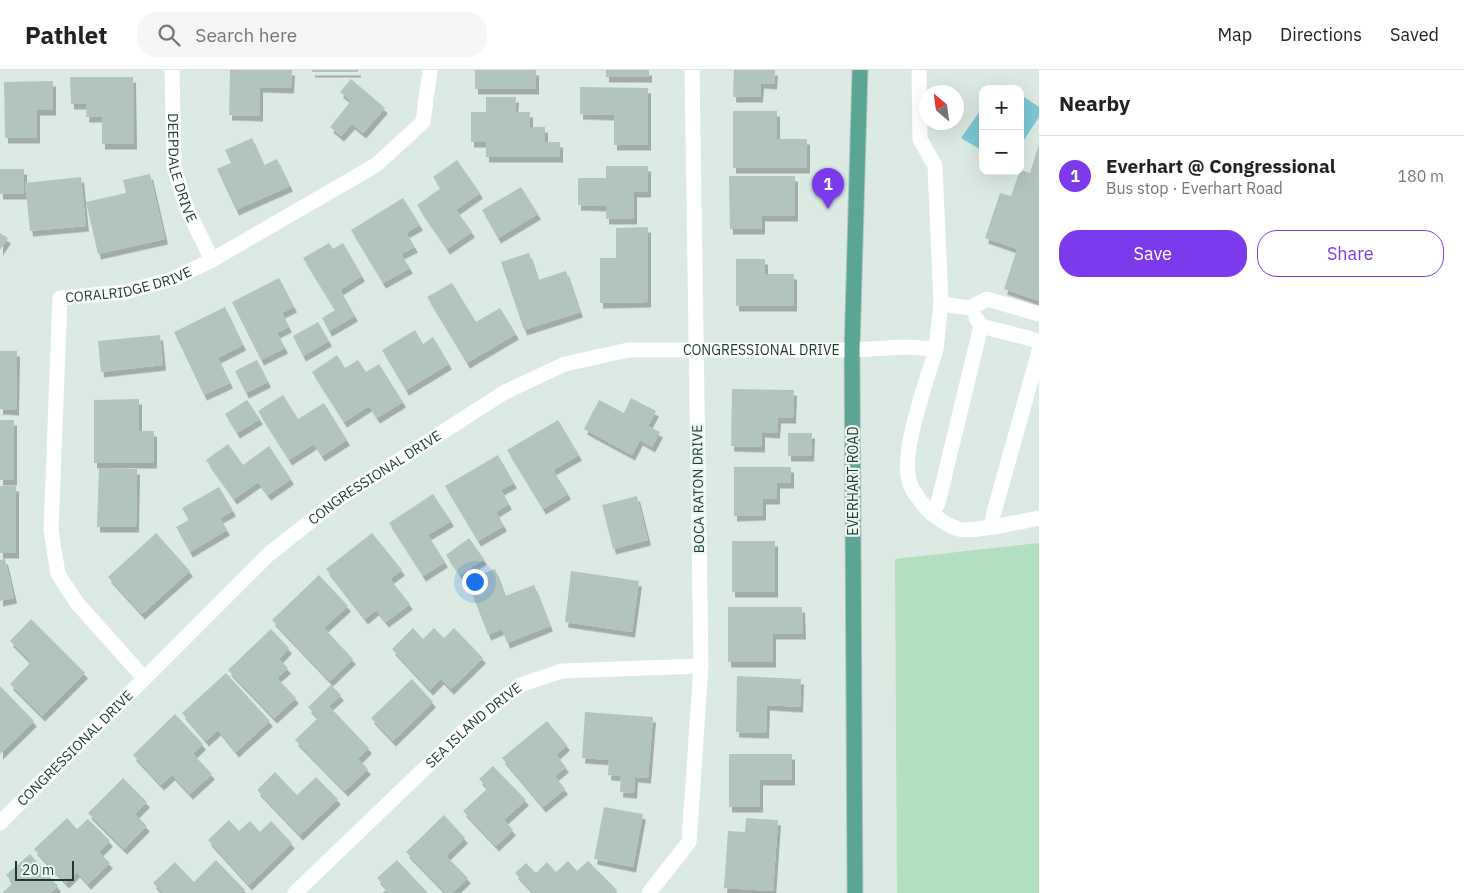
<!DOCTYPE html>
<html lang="en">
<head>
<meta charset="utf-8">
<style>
	:root { --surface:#fff; --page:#f6f6f6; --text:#222; --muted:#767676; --line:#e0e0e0; --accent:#7c3aed }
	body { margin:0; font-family:"IBM Plex Sans",sans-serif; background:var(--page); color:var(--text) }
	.controls { position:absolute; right:15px; top:15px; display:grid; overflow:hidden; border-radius:10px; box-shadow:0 5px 20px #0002 }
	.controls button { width:45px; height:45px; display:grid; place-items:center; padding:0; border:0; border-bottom:1px solid var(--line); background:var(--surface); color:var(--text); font:25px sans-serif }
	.compass { position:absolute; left:919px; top:15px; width:45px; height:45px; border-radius:50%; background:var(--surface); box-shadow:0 5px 20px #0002; rotate:331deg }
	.scale { position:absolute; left:15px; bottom:12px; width:59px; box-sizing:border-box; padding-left:5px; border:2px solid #1c3b33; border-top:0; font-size:14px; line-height:18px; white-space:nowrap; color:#1c3b33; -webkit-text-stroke:4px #ecf7f2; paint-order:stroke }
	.you { position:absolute; left:474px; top:511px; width:18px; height:18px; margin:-12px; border:4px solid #fff; border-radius:50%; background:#1a73e8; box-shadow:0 0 0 8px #1a73e833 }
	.badge { display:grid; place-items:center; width:32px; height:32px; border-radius:50%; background:var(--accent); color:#fff; font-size:16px; font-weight:700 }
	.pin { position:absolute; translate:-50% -41px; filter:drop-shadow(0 1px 2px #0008) }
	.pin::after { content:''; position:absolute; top:26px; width:18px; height:15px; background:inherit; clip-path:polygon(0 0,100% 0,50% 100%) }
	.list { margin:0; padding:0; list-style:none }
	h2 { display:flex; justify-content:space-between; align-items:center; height:65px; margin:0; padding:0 20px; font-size:21px }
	h2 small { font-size:16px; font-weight:400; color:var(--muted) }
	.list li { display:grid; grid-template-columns:32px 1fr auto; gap:15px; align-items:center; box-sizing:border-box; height:80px; padding:0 20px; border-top:1px solid var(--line) }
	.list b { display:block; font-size:19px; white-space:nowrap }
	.list p { margin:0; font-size:16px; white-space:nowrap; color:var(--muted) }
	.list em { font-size:16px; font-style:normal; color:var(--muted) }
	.actions { display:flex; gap:10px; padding:15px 20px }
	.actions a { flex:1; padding:11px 0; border:1px solid var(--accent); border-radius:20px; text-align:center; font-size:18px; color:var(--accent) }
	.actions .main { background:var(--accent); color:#fff }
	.icon { flex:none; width:28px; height:28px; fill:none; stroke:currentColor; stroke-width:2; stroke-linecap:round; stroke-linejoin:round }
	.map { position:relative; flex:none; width:1039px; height:823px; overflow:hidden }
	header { display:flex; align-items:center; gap:30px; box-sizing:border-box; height:70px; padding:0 25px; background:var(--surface); border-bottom:1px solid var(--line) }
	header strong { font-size:24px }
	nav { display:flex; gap:28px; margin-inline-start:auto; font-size:18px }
	.search { width:350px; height:45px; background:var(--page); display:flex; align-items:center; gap:12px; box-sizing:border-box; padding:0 18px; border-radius:20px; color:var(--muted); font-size:19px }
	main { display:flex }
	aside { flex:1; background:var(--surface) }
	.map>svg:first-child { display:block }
	.green { fill:#b2dfbf }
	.water { fill:#7cc7d7 }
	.building { fill:#b1c5bd; filter:url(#shadow) }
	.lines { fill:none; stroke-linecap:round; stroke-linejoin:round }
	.major-casing { stroke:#bbc4c2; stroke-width:17 }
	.minor { stroke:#fff; stroke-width:15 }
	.major { stroke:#5ba594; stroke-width:15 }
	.labels { text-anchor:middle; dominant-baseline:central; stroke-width:4.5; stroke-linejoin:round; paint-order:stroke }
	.street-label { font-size:14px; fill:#1c3b33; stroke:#ecf7f2 }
</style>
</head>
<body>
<header>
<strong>Pathlet</strong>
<div class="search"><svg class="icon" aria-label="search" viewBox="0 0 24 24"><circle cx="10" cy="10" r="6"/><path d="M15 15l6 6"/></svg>Search here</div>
<nav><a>Map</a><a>Directions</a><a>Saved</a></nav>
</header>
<main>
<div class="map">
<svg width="1039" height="823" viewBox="0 0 1039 823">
	<defs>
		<filter id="shadow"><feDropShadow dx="3" dy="5.5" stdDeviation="0" flood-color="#0004"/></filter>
	</defs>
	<rect width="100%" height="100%" fill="#dceae4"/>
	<!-- green -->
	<path class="green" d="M1039 473V823H897L895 489Z"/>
	<!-- water -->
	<path class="water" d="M1021 25 1039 37V47L1020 76Z
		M982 38H983V81L961 68Z"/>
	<!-- building -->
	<path class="building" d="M230 0H292L291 18 260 17V46L229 45Z
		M312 0H358V2H312Z
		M475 0H536V19H475Z
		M606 0H649V7H606Z
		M734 0H775L774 14 761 13 760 27H733Z
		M70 7H133L134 74H102V47H86L87 34H71Z
		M351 9 385 38 363 63 352 54 341 66 330 57 351 31 340 22Z
		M53 11V40H37V68H5L4 12Z
		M580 17 648 18V75H614V45L580 44Z
		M486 27H516L515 42H530V57H545V72H560V87H486V72H471V42H486Z
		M733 41H777V69H807V98H733Z
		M252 68 264 95 277 89 290 116 236 140 217 99 231 93 225 80Z
		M1039 74V231L1004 219 1017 179 985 168 1000 123 1011 126 1020 100 1030 103Z
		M457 90 480 123 456 140 472 162 447 179 417 135 441 118 433 107Z
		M606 96H648V122H634V149H606V136L578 135V108H606Z
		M0 99H24V124H0Z
		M150 104 165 169 98 184 86 132 126 123 123 110Z
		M729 106H795V146H762V159H730Z
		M81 107 86 156 30 161 25 113Z
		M521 117 538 144 498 168 482 140Z
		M403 128 420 155 406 163 415 177 401 184 410 198 383 213 351 160Z
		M648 157V232L600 233V188H616V158Z
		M0 163 8 168 0 180Z
		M329 173 333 179 343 173 362 206 340 220 355 246 329 261 322 248 335 240 303 188Z
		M529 183 538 210 566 201 580 242 524 260 501 192Z
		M736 189H765V204H794V236H736Z
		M279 208 294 237 282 243 289 257 277 263 285 278 261 290 232 232Z
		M452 213 476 252 500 238 516 264 467 293 427 227Z
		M225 237 243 275 218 288 230 313 204 325 174 262Z
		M318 252 329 271 303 286 293 266Z
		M415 260 423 274 433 267 449 294 406 320 382 280Z
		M160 265 163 295 101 302 98 271Z
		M0 281H17L16 340 0 339Z
		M337 285 345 298 358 290 366 302 379 294 403 332 377 348 369 336 344 352 312 302Z
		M257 290 268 312 246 323 235 301Z
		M732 319 794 320 793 348H778L777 363 762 362V377L731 376Z
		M283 325 298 349 324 333 347 370 322 386 314 374 289 390 258 341Z
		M631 328 656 341 648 356 660 362 652 377 640 370 632 385 584 359 599 330 624 343Z
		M139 329V361H154V393H94V330Z
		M247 330 260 349 237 363 225 344Z
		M0 350H14V410H0Z
		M558 350 579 385 553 400 568 424 543 439 507 380Z
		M788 363H812L811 386H788Z
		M228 374 243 395 269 376 291 409 268 425 258 412 234 429 206 390Z
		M498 385 514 413 501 420 509 434 496 442 504 456 478 471 445 416Z
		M734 397H791V413H777V429H763V445L734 446Z
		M99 398 137 399 136 457H97Z
		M0 416H16V483H0Z
		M219 417 233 441 220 448 227 460 190 482 176 457 189 450 182 438Z
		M433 424 451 451 428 465 445 492 423 506 389 453Z
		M637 426 648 470 613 479 602 435Z
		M156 463 190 501 142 544 108 507Z
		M372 463 402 500 390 509 410 534 386 552 376 540 365 549 326 499Z
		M469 468 484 489 460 505 446 485Z
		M732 471H775V522H732Z
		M5 489 14 528 0 531V490Z
		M495 499 505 526 534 515 550 556 507 573 502 559 488 565 467 510Z
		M571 501 639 511 632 562 565 552Z
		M319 505 348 536 324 558 353 589 330 611 272 550Z
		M728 537H802L803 564H773V592H728Z
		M31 549 85 603 42 646 10 614 31 592 10 571Z
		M413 558 423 569 434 558 444 568 454 558 483 588 451 619 441 609 430 620 392 579Z
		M271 559 289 578 279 589 288 598 277 608 296 628 274 648 228 600Z
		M226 603 270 651 236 682 218 660 206 671 182 643Z
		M737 606 801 609 800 637 767 635 766 663 736 662Z
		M412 609 433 632 393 671 371 648Z
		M331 615 341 625 329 636 369 678 358 689 368 699 345 721 295 670 318 648 308 637Z
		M0 616 34 651 0 684Z
		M585 642 653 647 648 708 635 707 634 723 620 722 621 706 608 705 609 690 582 688Z
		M175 644 203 674 193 684 212 704 190 724 172 705 161 715 133 685Z
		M547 651 567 675 556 685 566 697 555 706 565 719 543 737 502 688Z
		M729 684H792V710H760V737H729Z
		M493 696 526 730 504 750 513 760 496 776 463 741 488 718 479 709Z
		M275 702 297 725 316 707 338 729 300 765 257 720Z
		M123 708 147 732 135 744 147 756 124 779 88 743Z
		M604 737 643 744 633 797 594 789Z
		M444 745 465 768 446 786 468 808 452 823H446L406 782Z
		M67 748 77 759 88 749 110 771 99 782 110 793 88 814 77 802 66 813 34 779Z
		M746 748 778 750 773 821 724 818 728 761 745 762Z
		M229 750 239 761 250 751 260 762 271 751 292 773 249 815 208 770Z
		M30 784 58 816 51 823H2L13 813 6 805Z
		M216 790 245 820 241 823H163L153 813 175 792 194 812Z
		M397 790 428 823H382L387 819 377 808Z
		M568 791 577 801 588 791 617 820 614 823H534L515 803 526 793 536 803 547 792 556 802Z"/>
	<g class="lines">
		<!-- major casing -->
		<g class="major-casing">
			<path id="major" d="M855 823 852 280 860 0"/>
		</g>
		<!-- minor -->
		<g class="minor">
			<path id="s1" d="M172 0 174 97 187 139 212 190"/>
			<path d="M941 234 970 238 987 229 1039 244"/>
			<path d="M976 248 981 256 1039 271"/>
			<path d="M936 279C927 311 901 379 909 410 911 421 920 430 927 439 935 447 948 456 959 459 972 463 1023 451 1039 448"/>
			<path d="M932 444 938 433 981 256"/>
			<path d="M992 457 993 446 1039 281"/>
			<path id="s2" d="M144 608 77 533 58 504 51 460 60 228 125 222 173 209 212 190 376 95 423 52 430 0"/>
			<path id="s3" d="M0 753 269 484 340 428 505 322 565 294 628 280H852L905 277 936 279 941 234 935 96 920 69 919 0"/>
			<path id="s4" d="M295 823 473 652 520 615 562 601 701 596"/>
			<path d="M649 823 689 772 701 596 692 0"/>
		</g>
		<!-- major -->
		<use href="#major" class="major"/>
	</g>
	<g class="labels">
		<!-- street labels -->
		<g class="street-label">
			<text stroke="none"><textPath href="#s1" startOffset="99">DEEPDALE DRIVE</textPath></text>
			<text stroke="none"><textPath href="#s2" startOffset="482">CORALRIDGE DRIVE</textPath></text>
			<text stroke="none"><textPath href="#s3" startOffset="931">CONGRESSIONAL DRIVE</textPath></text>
			<text stroke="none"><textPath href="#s3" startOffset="511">CONGRESSIONAL DRIVE</textPath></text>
			<text transform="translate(853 411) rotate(-90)">EVERHART ROAD</text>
			<text transform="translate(698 419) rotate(-91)">BOCA RATON DRIVE</text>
			<text stroke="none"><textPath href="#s4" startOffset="245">SEA ISLAND DRIVE</textPath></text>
			<text stroke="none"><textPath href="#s3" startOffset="106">CONGRESSIONAL DRIVE</textPath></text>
		</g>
	</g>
</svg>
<div class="controls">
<button>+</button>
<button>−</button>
</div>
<svg class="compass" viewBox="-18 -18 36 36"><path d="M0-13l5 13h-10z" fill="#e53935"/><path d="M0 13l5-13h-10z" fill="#767676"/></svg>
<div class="scale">20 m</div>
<div class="you"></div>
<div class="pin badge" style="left:828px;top:139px">1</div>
</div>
<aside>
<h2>Nearby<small></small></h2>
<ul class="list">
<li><span class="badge">1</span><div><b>Everhart @ Congressional</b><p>Bus stop · Everhart Road</p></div><em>180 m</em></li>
</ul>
<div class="actions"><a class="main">Save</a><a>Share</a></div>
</aside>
</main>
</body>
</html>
